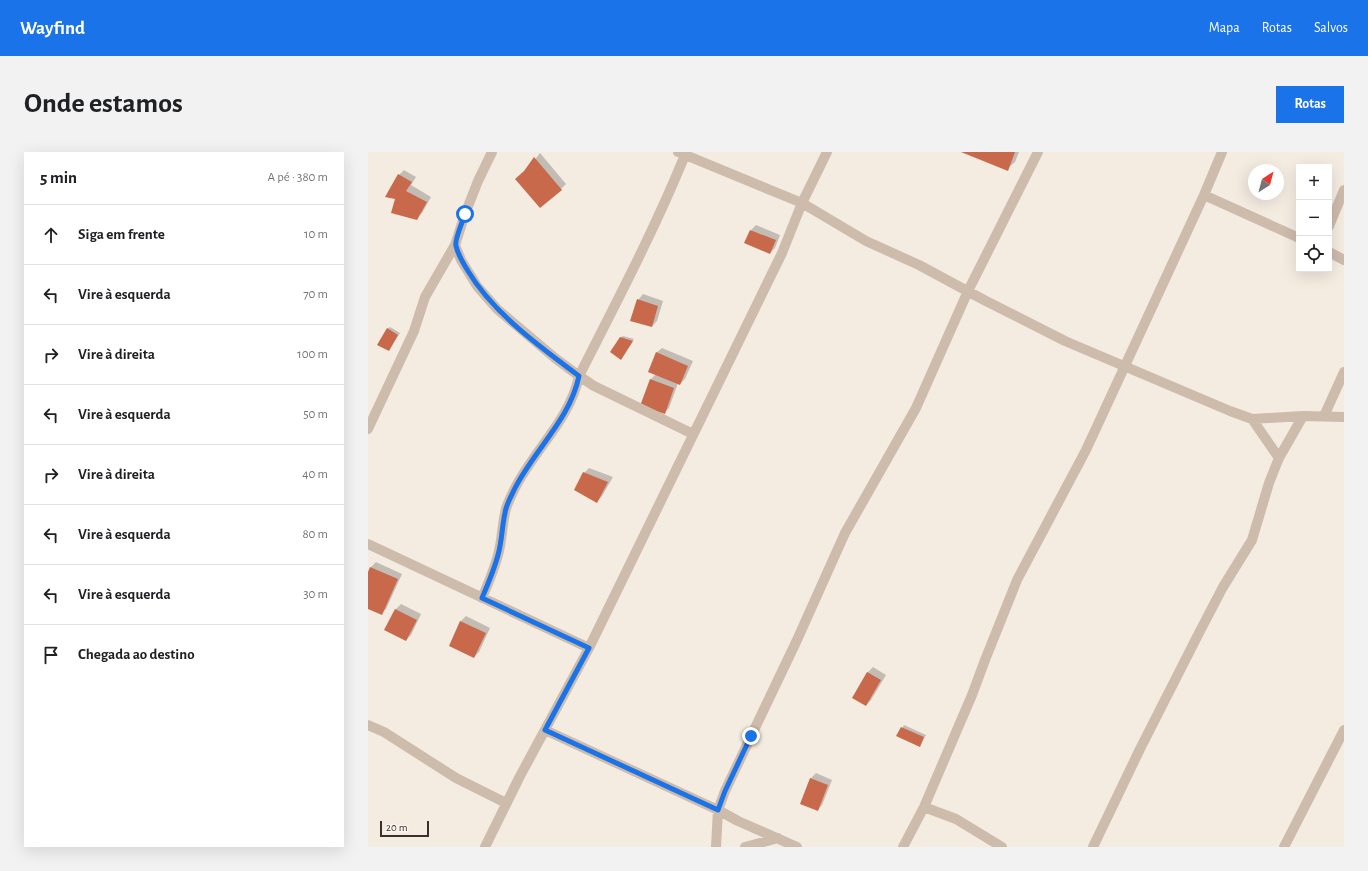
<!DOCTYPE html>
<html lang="pt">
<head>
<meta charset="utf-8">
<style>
	:root { --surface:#fff; --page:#f2f2f2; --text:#202124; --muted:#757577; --line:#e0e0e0; --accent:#1a73e8 }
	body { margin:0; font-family:"Alegreya Sans",sans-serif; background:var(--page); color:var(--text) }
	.controls { position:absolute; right:12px; top:12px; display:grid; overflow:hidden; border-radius:0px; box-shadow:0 4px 16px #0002 }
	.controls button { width:36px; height:36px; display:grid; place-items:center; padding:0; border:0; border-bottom:1px solid var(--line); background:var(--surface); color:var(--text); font:20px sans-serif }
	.compass { position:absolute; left:880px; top:12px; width:36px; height:36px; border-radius:50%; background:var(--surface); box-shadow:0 4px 16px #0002; rotate:36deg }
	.scale { position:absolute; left:12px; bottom:10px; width:49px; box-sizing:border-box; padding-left:4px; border:2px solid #3b302b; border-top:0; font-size:11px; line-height:14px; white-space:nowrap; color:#3b302b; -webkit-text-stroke:3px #fbf5ee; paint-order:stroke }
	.stop { position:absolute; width:12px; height:12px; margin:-9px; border:3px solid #1a73e8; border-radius:50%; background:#fff }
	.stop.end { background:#1a73e8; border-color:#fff; box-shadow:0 1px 4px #0008 }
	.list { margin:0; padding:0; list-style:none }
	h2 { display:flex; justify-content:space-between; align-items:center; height:52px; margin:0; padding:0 16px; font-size:17px }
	h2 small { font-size:13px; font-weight:400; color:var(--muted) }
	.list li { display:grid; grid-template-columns:26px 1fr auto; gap:12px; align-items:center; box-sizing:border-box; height:60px; padding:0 16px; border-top:1px solid var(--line) }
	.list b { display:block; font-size:15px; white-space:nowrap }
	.list em { font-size:13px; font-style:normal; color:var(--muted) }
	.icon { flex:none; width:22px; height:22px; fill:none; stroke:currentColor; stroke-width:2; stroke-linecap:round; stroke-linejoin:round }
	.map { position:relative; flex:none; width:976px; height:695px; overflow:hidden; border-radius:0px }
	header { display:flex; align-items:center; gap:24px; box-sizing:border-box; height:56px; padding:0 20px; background:var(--accent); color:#fff }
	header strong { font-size:19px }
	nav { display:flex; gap:22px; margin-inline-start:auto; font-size:14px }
	.intro { display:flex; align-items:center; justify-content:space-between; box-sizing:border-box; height:96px; padding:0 24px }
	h1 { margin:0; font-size:28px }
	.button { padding:10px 18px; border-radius:0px; background:var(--accent); color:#fff; font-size:14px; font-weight:700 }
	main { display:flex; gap:24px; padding:0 24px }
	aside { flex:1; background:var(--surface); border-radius:0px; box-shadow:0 4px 16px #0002 }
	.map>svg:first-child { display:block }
	.shadow { fill:#0003 }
	.building { fill:#c8694b }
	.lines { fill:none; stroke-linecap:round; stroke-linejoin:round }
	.minor { stroke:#cdbbac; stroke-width:10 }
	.route { stroke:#1a73e8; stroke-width:5 }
</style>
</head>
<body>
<header>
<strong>Wayfind</strong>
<nav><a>Mapa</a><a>Rotas</a><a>Salvos</a></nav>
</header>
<div class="intro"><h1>Onde estamos</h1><a class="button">Rotas</a></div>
<main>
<aside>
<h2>5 min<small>A pé · 380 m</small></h2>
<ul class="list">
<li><svg class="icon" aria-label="ahead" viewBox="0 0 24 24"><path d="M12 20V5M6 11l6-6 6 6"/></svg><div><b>Siga em frente</b></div><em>10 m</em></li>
<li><svg class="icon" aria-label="left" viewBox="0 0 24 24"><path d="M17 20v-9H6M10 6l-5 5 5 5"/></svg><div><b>Vire à esquerda</b></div><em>70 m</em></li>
<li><svg class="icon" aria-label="right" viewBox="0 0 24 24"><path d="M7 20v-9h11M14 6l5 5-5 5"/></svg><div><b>Vire à direita</b></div><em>100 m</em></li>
<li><svg class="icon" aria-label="left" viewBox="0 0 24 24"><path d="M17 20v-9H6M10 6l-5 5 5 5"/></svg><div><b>Vire à esquerda</b></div><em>50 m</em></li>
<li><svg class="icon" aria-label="right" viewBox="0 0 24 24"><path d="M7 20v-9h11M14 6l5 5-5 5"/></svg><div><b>Vire à direita</b></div><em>40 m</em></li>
<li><svg class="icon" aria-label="left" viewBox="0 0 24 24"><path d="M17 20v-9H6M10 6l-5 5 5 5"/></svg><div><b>Vire à esquerda</b></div><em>80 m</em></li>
<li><svg class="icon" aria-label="left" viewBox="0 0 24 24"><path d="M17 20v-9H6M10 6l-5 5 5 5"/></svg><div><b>Vire à esquerda</b></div><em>30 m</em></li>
<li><svg class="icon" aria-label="arrive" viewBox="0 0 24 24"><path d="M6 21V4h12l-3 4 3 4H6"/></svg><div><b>Chegada ao destino</b></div></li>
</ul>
</aside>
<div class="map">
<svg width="976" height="695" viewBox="0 0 976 695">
	<rect width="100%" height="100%" fill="#f4ebe1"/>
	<!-- shadow -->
	<path class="shadow" d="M596 0H651L647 10 639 17Z
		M172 1 198 32 193 37 159 18Z
		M36 18 48 25 43 33 63 45 54 61 48 66 28 47 31 23Z
		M388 73 412 83 407 96 402 101 383 78Z
		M275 142 295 149 289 169 284 174 270 148Z
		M22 175 32 181 21 198 19 177Z
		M255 184 266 187 255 204 252 186Z
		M294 196 325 209 317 227 312 232 310 231 301 256 296 261 282 228 288 222V201Z
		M221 316 245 325 234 344 229 350 216 321Z
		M8 410 34 422 18 457 13 462 0 456V423L3 415Z
		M33 452 53 462 43 483 38 488 18 478 28 457Z
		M98 464 122 476 111 500 106 505 82 493 93 469Z
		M505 515 518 523 503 548 498 553 486 546 500 520Z
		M536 573 558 583 552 594 530 584Z
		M448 621 464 628 454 653 449 658 443 626Z"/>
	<!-- building -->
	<path class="building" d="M593 0H647L640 19Z
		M166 5 194 38 172 56 147 27 156 19Z
		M30 22 44 30 38 39 59 50 49 68 23 61 27 47 17 45Z
		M382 78 408 88 402 102 376 91Z
		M269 147 290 154 284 175 262 169Z
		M19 176 30 183 21 199 9 193Z
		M252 185 265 189 253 208 242 200Z
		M288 200 320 214 312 233 280 220Z
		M282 227 306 236 297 262 272 254Z
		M215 320 240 330 229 351 206 338Z
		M2 415 30 427 14 463 0 457V420Z
		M27 457 49 468 38 489 16 478Z
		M92 469 118 481 106 506 81 494Z
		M499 520 513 528 498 554 484 546Z
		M533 575 556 585 552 595 528 584Z
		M442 626 460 633 450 659 432 652Z"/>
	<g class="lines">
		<!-- minor -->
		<path class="minor" d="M124 0 110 29 97 62 87 93 93 108 109 134 129 157 187 206 211 224 226 234 325 282
			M310 0 434 51 498 89 551 113 616 148 697 189 862 259 884 267 911 306 901 331 884 388 855 435 832 479 772 597 725 695
			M836 43 931 86
			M961 74 976 38
			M961 100 976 108
			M956 264 976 220
			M884 267 935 264 976 265
			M0 277 46 179 57 145 87 93
			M911 306 935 264
			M0 392 221 496
			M114 446C120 432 126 418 130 403 134 389 134 374 137 361 138 353 143 345 146 338 165 299 202 268 211 224 248 151 286 79 317 3
			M0 573 16 580 88 626 138 651
			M177 578 350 658 370 669 429 695
			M556 655 588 667 634 695
			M117 695 151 626 221 496 414 101 434 51 459 0
			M348 695 350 658 357 639 429 488 477 381 548 256 600 139 670 0
			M377 695 410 686
			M535 695 556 655 604 543 617 508 649 428 718 298 836 43 854 0
			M916 695 976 578"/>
	</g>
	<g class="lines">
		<!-- route -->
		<path class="route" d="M97 62C95 69 86 88 88 94 90 103 95 111 100 119 125 161 172 195 211 224 202 268 165 299 146 338 143 345 138 353 137 361 134 374 134 389 130 403 126 418 120 432 114 446L221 496 177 578 350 658 357 639 383 584"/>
	</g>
</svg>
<div class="controls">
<button>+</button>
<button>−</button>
<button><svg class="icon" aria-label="locate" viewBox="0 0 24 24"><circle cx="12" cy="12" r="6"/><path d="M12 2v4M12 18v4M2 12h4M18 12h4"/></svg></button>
</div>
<svg class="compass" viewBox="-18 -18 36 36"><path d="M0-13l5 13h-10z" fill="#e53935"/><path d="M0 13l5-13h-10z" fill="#757577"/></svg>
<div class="scale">20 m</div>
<div class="stop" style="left:97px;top:62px"></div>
<div class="stop end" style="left:383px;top:584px"></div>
</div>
</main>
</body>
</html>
